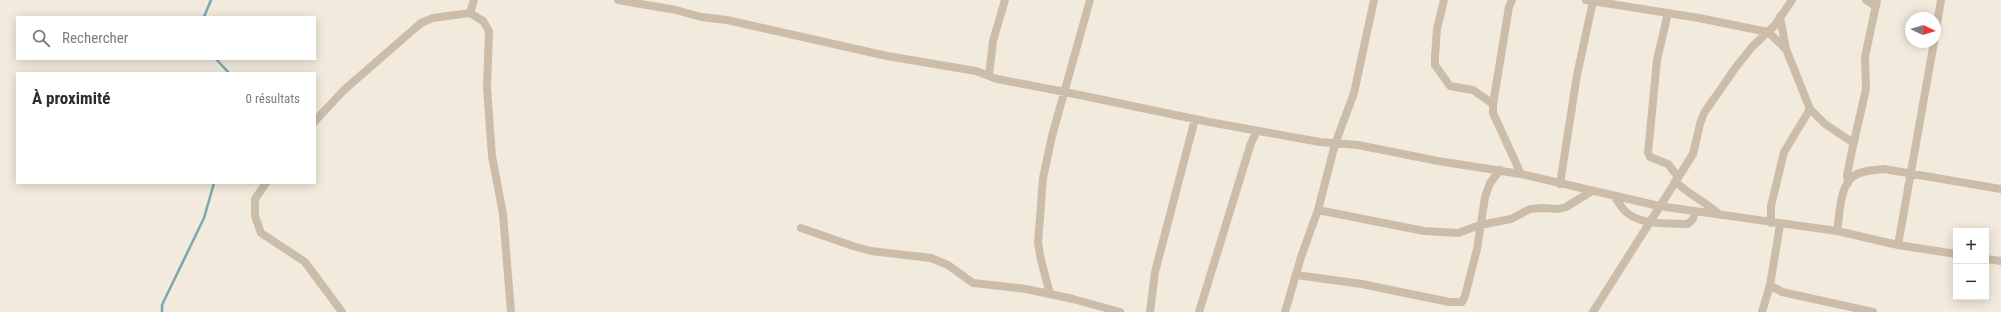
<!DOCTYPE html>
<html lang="fr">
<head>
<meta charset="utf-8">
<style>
	:root { --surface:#fff; --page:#f2f2f3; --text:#2b2b33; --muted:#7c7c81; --line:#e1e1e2 }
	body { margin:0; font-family:"Roboto Condensed",sans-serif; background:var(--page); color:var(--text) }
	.controls { position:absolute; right:12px; bottom:12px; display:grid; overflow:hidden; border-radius:0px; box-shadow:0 2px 10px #0003 }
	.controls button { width:36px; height:36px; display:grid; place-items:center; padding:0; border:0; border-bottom:1px solid var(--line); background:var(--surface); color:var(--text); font:20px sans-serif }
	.compass { position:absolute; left:1905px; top:12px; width:36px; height:36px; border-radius:50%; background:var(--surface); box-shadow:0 2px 10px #0003; rotate:94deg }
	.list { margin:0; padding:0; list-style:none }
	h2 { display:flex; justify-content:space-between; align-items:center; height:52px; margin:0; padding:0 16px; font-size:17px }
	h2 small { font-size:13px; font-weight:400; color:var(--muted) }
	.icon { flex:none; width:22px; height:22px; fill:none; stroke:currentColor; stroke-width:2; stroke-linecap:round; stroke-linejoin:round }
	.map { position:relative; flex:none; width:2001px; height:312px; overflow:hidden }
	.search { position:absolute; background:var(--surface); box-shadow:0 2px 10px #0003; left:16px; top:16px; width:300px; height:44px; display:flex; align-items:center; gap:10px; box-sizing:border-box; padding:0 14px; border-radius:0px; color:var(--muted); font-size:15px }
	.panel { position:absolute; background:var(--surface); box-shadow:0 2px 10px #0003; left:16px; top:72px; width:300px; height:112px; border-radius:0px }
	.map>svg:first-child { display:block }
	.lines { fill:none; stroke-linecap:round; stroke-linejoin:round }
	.stream { stroke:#7ca7b0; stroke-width:2.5 }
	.minor { stroke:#cbbda9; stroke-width:8 }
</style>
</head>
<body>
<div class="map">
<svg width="2001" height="312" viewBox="0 0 2001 312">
	<rect width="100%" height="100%" fill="#f2ebdd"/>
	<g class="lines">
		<!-- stream -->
		<path class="stream" d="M204 17 211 0
			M216 59 229 73
			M162 312V305L204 218 214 183"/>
		<!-- minor -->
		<path class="minor" d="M474 0 470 13 483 21 489 31 487 88 492 156 503 214 511 312
			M618 0 676 10 701 17 727 20 887 56 976 71 997 79 1065 92 1209 122 1320 142 1358 145 1438 161 1521 174 1659 206 1837 231 1898 245 1956 254
			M1444 0 1437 29 1435 56V65L1450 86 1473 90 1493 104
			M1512 0 1509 7 1493 104V113L1521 174
			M1586 0 1699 18 1768 32 1786 49 1810 109 1825 124 1852 142 1853 146 1847 175 1848 183
			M1866 0 1876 6
			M1668 13 1657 60 1648 153 1650 157 1668 164 1678 177
			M1780 17 1786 49
			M1935 35 1941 0
			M989 76 993 41 1005 0
			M315 121 344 90 421 23 433 18 470 13
			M1853 146 1866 89 1865 57 1877 0
			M1675 181C1689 195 1706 202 1720 215
			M266 183 255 199V216L261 233 305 262 342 312
			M1560 184 1577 75 1593 1
			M1614 196C1618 201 1621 207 1625 211 1640 226 1668 223 1688 224L1693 219 1695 211
			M1318 210 1424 231 1458 233 1480 225 1511 219 1530 209 1542 208 1559 209 1566 207 1592 191
			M1771 223V206L1784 152 1810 109
			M801 228 853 246 871 251 931 258 948 265 973 283 1026 289 1073 299 1120 312
			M1837 231C1840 215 1839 186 1854 176 1862 170 1875 170 1884 169L2001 189
			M1898 245 1934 42
			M1986 259 2001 261
			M1296 275 1362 284 1449 302H1462L1465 296 1477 249 1485 197 1490 183 1500 170
			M1770 285 1782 292 1873 312
			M1050 294 1041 260 1038 243 1043 178 1052 136 1090 0
			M1150 312 1155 272 1195 119
			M1199 312 1251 143 1257 131
			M1285 312 1301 257 1318 210 1335 144 1354 93 1374 0
			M1593 312 1693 154 1700 124 1704 113 1736 67 1752 47 1775 25 1792 0
			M1762 312 1770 285 1780 225"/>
	</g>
</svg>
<div class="controls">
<button>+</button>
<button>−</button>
</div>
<svg class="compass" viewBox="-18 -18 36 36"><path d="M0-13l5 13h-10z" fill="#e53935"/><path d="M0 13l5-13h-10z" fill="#7c7c81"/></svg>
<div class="search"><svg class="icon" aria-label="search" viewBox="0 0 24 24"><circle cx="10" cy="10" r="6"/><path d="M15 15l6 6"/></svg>Rechercher</div>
<section class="panel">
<h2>À proximité<small>0 résultats</small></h2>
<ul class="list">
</ul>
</section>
</div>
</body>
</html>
